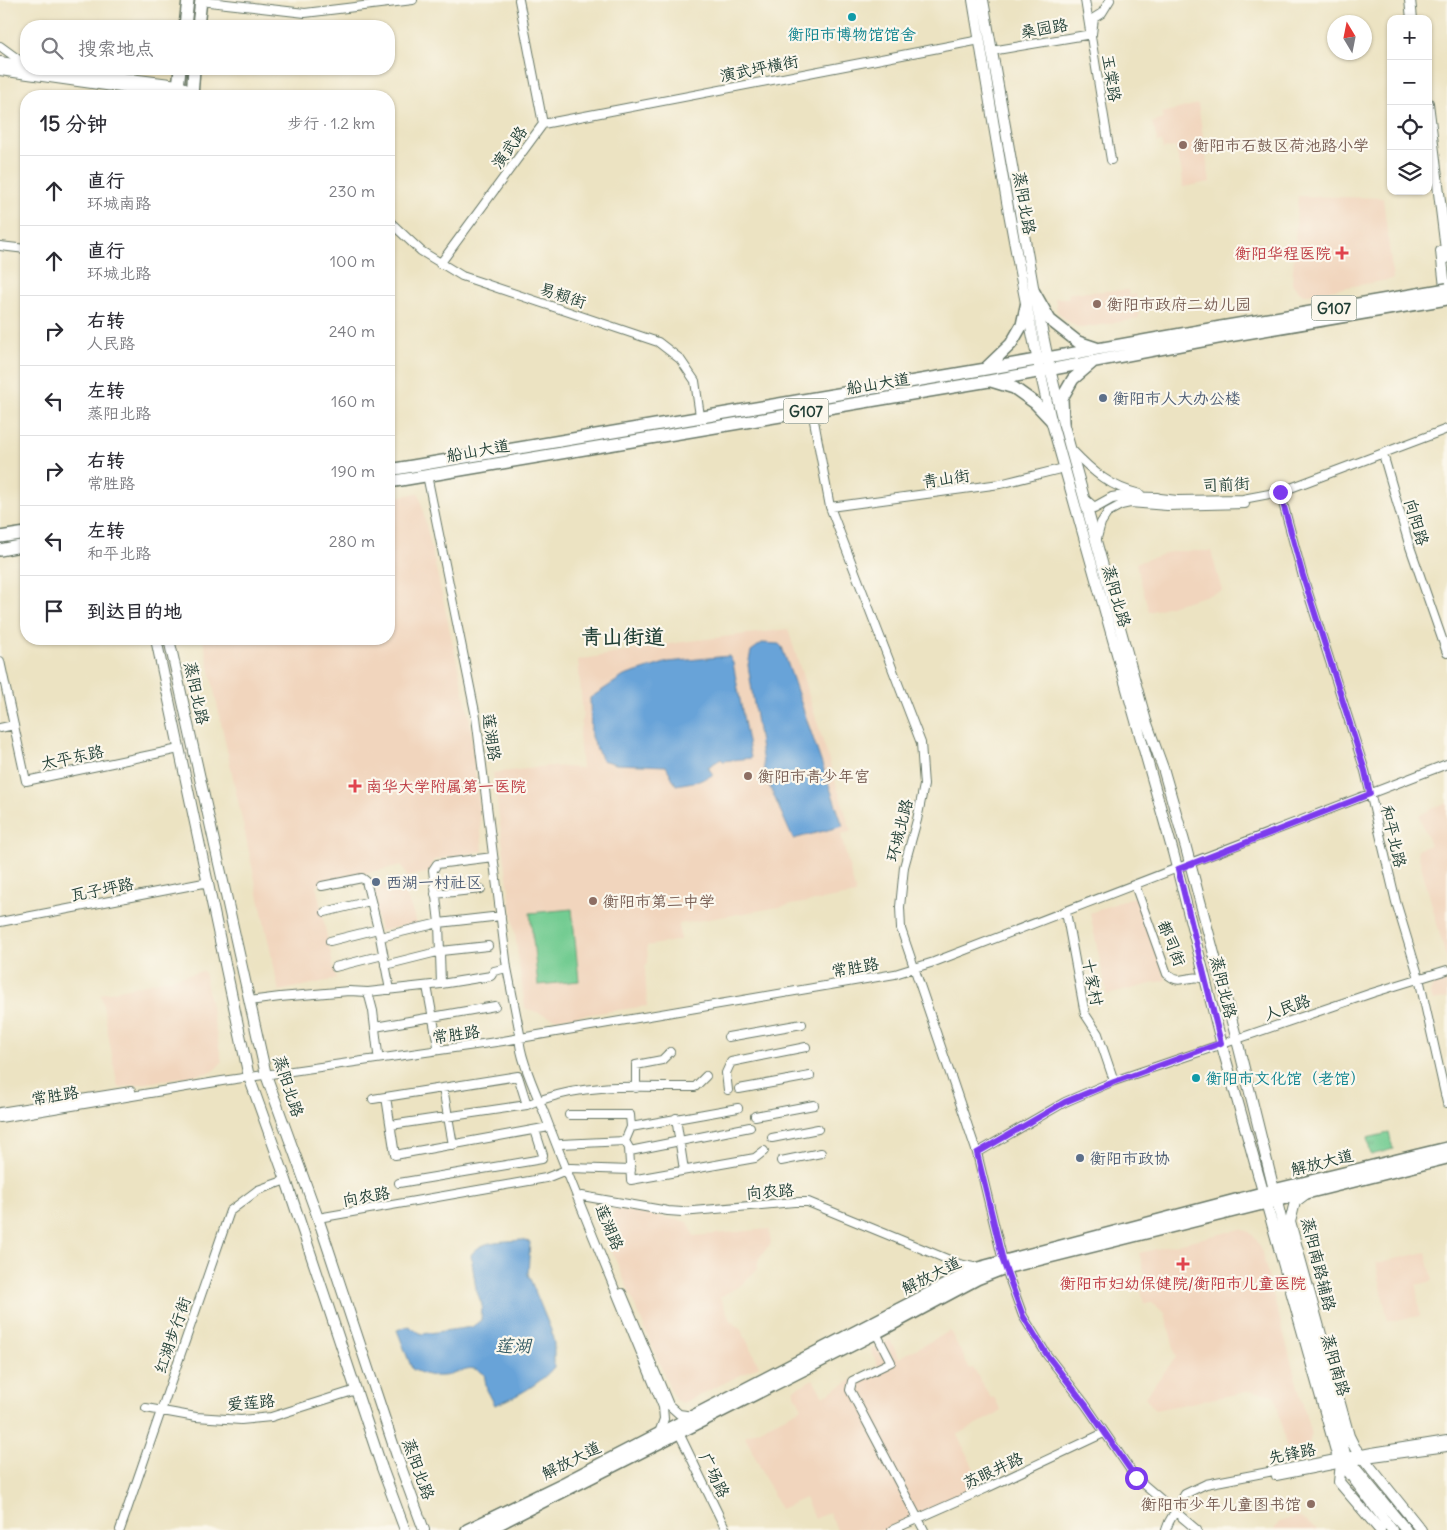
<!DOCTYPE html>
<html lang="zh">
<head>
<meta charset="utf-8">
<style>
	:root { --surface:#fff; --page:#f2f2f3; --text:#2b2b33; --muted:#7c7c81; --line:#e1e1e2 }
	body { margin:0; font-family:Delius,"LXGW WenKai TC",sans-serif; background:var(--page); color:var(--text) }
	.controls { position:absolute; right:15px; top:15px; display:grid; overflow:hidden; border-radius:10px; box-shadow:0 1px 4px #0004 }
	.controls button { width:45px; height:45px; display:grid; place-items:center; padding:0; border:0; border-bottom:1px solid var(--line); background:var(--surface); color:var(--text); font:25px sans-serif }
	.compass { position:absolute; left:1327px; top:15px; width:45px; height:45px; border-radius:50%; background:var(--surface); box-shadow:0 1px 4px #0004; rotate:350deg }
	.stop { position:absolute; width:15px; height:15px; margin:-11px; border:4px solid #7c3aed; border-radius:50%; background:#fff }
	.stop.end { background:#7c3aed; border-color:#fff; box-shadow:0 1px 5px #0008 }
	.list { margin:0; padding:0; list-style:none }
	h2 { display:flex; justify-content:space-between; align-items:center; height:65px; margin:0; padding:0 20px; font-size:21px }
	h2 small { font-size:16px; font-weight:400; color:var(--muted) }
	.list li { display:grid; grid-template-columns:32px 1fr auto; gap:15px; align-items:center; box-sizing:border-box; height:70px; padding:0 20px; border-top:1px solid var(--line) }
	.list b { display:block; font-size:19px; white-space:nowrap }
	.list p { margin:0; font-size:16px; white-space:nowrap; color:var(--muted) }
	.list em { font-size:16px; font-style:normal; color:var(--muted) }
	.icon { flex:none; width:28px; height:28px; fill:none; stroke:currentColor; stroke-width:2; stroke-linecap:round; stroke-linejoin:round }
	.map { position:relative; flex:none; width:1447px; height:1530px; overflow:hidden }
	.search { position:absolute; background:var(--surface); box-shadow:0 1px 4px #0004; left:20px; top:20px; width:375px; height:55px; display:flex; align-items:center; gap:12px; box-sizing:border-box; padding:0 18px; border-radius:20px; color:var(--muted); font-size:19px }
	.panel { position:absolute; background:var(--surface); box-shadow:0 1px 4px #0004; left:20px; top:90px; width:375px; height:555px; border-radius:20px }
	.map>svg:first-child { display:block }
	.built { fill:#f1d5bd }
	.grass { fill:url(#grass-tufts); stroke:#498463 }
	.garden { fill:#73cc92; stroke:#498463 }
	.water { fill:#67a3d8; stroke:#437086 }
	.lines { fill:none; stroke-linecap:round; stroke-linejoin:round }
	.minor-casing { stroke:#677766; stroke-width:10 }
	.major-casing { stroke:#677766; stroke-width:12 }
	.highway-casing { stroke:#677766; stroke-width:14 }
	.minor { stroke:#fff; stroke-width:8 }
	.major { stroke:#fff; stroke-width:10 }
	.highway { stroke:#fff; stroke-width:11 }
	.highway-bridge-casing { stroke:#677766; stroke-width:14; stroke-linecap:butt }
	.highway-bridge { stroke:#fff; stroke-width:11 }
	.route { stroke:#7c3aed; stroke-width:6 }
	.culture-dot { fill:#0f9aa8; stroke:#fbf7ec; stroke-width:2 }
	.education-dot { fill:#8d6e63; stroke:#fbf7ec; stroke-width:2 }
	.health-dot { fill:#e0444e; stroke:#fbf7ec; stroke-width:2 }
	.service-dot { fill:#5c6f8a; stroke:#fbf7ec; stroke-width:2 }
	.labels { text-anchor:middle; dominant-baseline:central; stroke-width:4.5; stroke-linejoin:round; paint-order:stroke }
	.shield { fill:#fbf7ec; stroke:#61756b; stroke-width:1 }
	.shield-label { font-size:15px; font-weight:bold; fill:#1f3d34 }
	.street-label { font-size:16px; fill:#1f3d34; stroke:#fbf7ec }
	.culture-label { font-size:16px; fill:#0d838f; stroke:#fbf7ec }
	.education-label { font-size:16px; fill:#785e54; stroke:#fbf7ec; text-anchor:start }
	.health-label { font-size:16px; fill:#be3a42; stroke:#fbf7ec; text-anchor:end }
	.service-label { font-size:16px; fill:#4e5e75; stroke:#fbf7ec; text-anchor:start }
	.water-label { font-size:18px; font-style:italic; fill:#355c65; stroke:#fbf7ec }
	.district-label { font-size:21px; font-weight:bold; fill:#1f3d34; stroke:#fbf7ec }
</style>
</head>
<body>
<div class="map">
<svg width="1447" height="1530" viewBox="0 0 1447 1530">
	<defs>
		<pattern id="grass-tufts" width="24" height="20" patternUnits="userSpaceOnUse" patternTransform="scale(1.25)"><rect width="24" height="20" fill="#73cc92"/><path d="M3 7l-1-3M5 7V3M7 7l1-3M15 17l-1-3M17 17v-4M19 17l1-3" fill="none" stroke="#5ea778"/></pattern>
	</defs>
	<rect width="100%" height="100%" fill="#fbf7ec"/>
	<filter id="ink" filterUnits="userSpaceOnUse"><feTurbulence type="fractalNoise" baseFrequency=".02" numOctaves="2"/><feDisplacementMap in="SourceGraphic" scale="10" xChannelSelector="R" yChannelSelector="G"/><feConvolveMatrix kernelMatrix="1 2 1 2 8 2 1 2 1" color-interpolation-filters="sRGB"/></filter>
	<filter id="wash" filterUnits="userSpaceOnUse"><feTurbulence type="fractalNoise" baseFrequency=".0096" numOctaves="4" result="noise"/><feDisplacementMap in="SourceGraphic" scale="20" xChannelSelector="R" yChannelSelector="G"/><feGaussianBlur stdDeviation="1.12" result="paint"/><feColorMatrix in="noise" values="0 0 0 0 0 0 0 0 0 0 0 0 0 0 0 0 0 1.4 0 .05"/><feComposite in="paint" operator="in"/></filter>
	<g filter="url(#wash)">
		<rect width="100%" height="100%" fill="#ece3c2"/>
		<!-- built -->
		<path class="built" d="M265 17 305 21V26H264Z
			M1198 104 1210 182 1183 187 1182 172 1175 147 1163 149 1162 142H1158L1152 123 1163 119 1162 113Z
			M1298 196 1383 198 1393 279 1303 295 1292 284Z
			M1128 290 1129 296 1136 294 1139 317 1137 319 1083 328 1077 327 1066 320 1057 311 1055 298H1068L1069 293Z
			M419 493 470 720 483 851 434 860 432 863 431 872 407 877 402 865 316 885 336 979 279 991 203 639H389V498Z
			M1174 551H1211L1222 591 1149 612 1136 563Z
			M788 629 851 831 841 835 856 894 679 924 680 940 647 946 648 963 645 967 647 1006 556 1019 525 1008 493 773 549 766 582 768 579 735 583 717 578 660 682 642Z
			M1447 802V961L1417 850 1430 845 1419 815Z
			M401 882 417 923 380 931 370 890Z
			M1136 896 1166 980 1107 995 1090 913Z
			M204 971 222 1062 212 1072 118 1088 101 994Z
			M1447 977V998L1433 1001 1430 992 1436 980Z
			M615 1208 688 1222 694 1236 769 1229 771 1243 759 1258 757 1269 741 1285 720 1297 730 1320 742 1331 759 1366 683 1403 675 1400 605 1235 614 1231 611 1223Z
			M1241 1229 1249 1232 1255 1237 1261 1249 1311 1435 1309 1444 1305 1451 1288 1455 1275 1395 1251 1391 1155 1410 1145 1397 1176 1357 1165 1313 1152 1303H1144L1139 1282 1145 1275 1139 1253Z
			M1426 1252 1433 1281 1416 1285 1420 1316 1388 1321 1376 1263Z
			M950 1331 970 1369 973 1368 991 1398 994 1397 1001 1411 957 1435 977 1475 974 1484 957 1498 884 1530H837L829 1512 815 1519 805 1498 780 1509 745 1436 802 1408 793 1390 813 1379 823 1396 878 1366 871 1350 890 1340 899 1358Z
			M1297 1516 1318 1530H1274L1279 1522Z"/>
		<!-- grass -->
		<path class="grass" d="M1389 1133 1393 1149 1371 1155 1367 1138Z"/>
		<!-- garden -->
		<path class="garden" d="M572 909 579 981 538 985 530 913Z"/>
		<!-- water -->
		<path class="water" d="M762 643 779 644 782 647 843 826 793 839 765 776 748 665 751 651Z
			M729 656 733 663 751 758 723 761 721 759 708 767 713 775 699 781 676 785 666 766 616 764 602 760 591 737 590 698 624 676 668 662Z
			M521 1240 530 1242 528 1274 551 1330 554 1344V1367C539 1385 516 1397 495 1405L487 1390 484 1374C467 1361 461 1375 443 1376 432 1377 422 1374 412 1369L397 1330 408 1326 422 1334 472 1327 481 1320 482 1305 476 1289 471 1255C482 1239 504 1242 521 1240Z"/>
	</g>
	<g filter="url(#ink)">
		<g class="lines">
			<!-- minor casing -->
			<g class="minor-casing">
				<path id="minor" d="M1085 0 1111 160
					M200 1 305 13 413 0
					M0 46 26 65
					M991 51 1092 34 1094 18 1102 13 1110 0
					M543 124 980 40
					M389 221 421 251 462 276 658 342 680 359 695 381 700 416
					M0 246 26 249
					M440 264 543 124 519 0
					M812 410 830 507 921 743 924 785 917 820 904 867 900 907 901 929 977 1153 1003 1261 1023 1316 1047 1355 1085 1404 1136 1478 1197 1530
					M1072 450C1093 472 1110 487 1140 494
					M1383 454 1409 544 1447 653
					M427 475 476 717 507 968 520 1034C516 1050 536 1093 543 1110 581 1210 623 1308 663 1407L664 1419 659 1433
					M1280 492 1303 577 1365 771 1396 902 1419 978 1447 1103
					M1152 497 1177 500 1243 499 1280 492 1447 429
					M830 507 1000 484 1064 468
					M1096 542 1101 523 1108 512 1121 505 1130 503 1167 506 1245 504
					M0 661 26 781 179 749
					M0 728 14 725
					M1135 885 1167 974C1178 983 1179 979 1192 978 1196 977 1201 978 1205 979
					M322 886 362 878 366 881 380 937 390 990
					M435 894 481 889
					M325 912 370 901
					M1066 912 1085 1014 1098 1034 1114 1081
					M0 922 209 882
					M380 937 439 923 501 916
					M330 941 378 929
					M385 965 441 951 488 946
					M335 967 383 955
					M441 984 439 923 433 870 437 864 493 857
					M427 986 438 1046
					M368 992 373 1011 378 1054
					M249 1001 280 997 349 991 368 992 441 984 491 976 494 971 507 968
					M375 1027 495 1006
					M728 1037 802 1024
					M443 1088 453 1145
					M636 1088V1065L662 1060 670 1052
					M739 1089 810 1076
					M728 1090 726 1073 731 1062 806 1047
					M386 1097 395 1155 549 1127
					M373 1099 518 1076 527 1105
					M544 1099C592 1082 645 1088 695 1087L706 1076
					M0 1112 131 1091
					M569 1115H630L631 1127 625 1141 629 1148 631 1180 755 1158 764 1151
					M755 1116 814 1105
					M0 1118 222 1081 503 1041 895 974 934 962 1447 764
					M676 1118 684 1170
					M391 1125 527 1105 539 1100
					M631 1127 738 1108
					M772 1138 818 1129
					M561 1144 625 1141
					M630 1151 750 1127
					M977 1153 1065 1102 1114 1081 1372 993 1447 970
					M781 1161 821 1153
					M570 1168 631 1170
					M399 1183 542 1159 543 1155 535 1130
					M582 1196 668 1211 682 1212 794 1202H808L959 1264 978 1268
					M318 1218 546 1178 566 1170
					M622 1293 669 1405 679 1414 693 1416
					M876 1333 891 1362 852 1381 850 1390 924 1530
					M146 1408 196 1417 241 1420 271 1417 356 1390
					M679 1433 726 1530
					M1276 1476 1373 1457 1447 1447
					M120 1530 230 1211 258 1190 286 1180
					M892 1530 987 1488 1104 1433
					M1166 1530 1169 1522 1185 1494 1206 1484 1372 1452 1447 1440"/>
			</g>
			<!-- major casing -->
			<g class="major-casing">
				<path id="major" d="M973 0C996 140 1019 282 1051 420L1173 852 1224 1053 1338 1458 1392 1530
					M983 0 1034 292 1050 369 1063 422 1146 721 1163 768 1186 848 1239 1048 1295 1275 1346 1457 1406 1530
					M1410 0 1412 19
					M0 62 26 66
					M50 69 178 85 185 88
					M0 70 177 95 192 91
					M1428 103 1447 258
					M1441 251 1446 296
					M1085 500 1094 508 1112 498 1118 497 1157 498
					M156 639 249 1077 286 1180 382 1468 405 1530
					M169 639 266 1075 318 1218 399 1462 424 1530
					M1307 1193 1295 1202 1290 1222 1349 1436 1355 1448 1421 1530
					M1341 1463 1339 1482 1380 1530"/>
			</g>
			<!-- highway casing -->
			<g class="highway-casing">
				<path id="highway" d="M185 26 188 0
					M198 26 201 0
					M177 96 180 69
					M192 96 194 69
					M1034 292 1050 320 1078 342 1096 348
					M986 368 1011 344 1022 325 1027 302
					M991 381 1014 388 1035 403 1051 420
					M1063 422 1062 398 1073 379 1093 362
					M389 470 986 369 1221 327
					M389 482 989 381 1223 337
					M0 537 26 533
					M0 550 26 545
					M467 1530 566 1482 978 1268 1262 1193 1447 1148
					M487 1530 876 1333 977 1279 1005 1268 1447 1158"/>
			</g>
			<!-- minor -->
			<use href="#minor" class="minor"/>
			<!-- major -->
			<use href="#major" class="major"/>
			<!-- highway -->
			<use href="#highway" class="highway"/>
			<!-- highway-bridge casing -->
			<g class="highway-bridge-casing">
				<path id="highway-bridge" d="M1221 327 1447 289
					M1223 337 1447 299"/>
			</g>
			<!-- highway-bridge -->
			<use href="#highway-bridge" class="highway-bridge"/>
		</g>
	</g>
	<g class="lines" filter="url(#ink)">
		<!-- route -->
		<path class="route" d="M1136 1478 1085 1404 1047 1355 1023 1316 1003 1261 977 1153 1065 1102 1114 1082 1221 1043 1178 869 1370 794 1365 771 1303 576 1280 492"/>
	</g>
	<!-- markers -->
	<g class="culture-dot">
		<circle cx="852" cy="17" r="5"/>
		<circle cx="1196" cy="1078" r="5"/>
	</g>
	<g class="education-dot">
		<circle cx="1183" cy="145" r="5"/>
		<circle cx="1097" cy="304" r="5"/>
		<circle cx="748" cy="776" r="5"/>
		<circle cx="593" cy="901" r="5"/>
		<circle cx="1311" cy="1504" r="5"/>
	</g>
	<g class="health-dot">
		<path d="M1339.5 245.5h5v5h5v5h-5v5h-5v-5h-5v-5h5z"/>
		<path d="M352.5 778.5h5v5h5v5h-5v5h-5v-5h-5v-5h5z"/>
		<path d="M1180.5 1256.5h5v5h5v5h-5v5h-5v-5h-5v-5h5z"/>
	</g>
	<g class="service-dot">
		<circle cx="1103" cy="398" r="5"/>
		<circle cx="376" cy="882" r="5"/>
		<circle cx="1080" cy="1158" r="5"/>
	</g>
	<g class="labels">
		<!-- shield labels -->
		<g class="shield">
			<rect x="1311.5" y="295.5" width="45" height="25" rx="4"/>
			<rect x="783.5" y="398.5" width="45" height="25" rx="4"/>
		</g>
		<g class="shield-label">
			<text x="1334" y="308">G107</text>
			<text x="806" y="411">G107</text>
		</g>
		<!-- street labels -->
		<g class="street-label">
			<text transform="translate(1044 28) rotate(-10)">桑园路</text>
			<text transform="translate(759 68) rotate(-11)">演武坪横街</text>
			<text transform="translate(1112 78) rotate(81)">玉棠路</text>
			<text transform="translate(509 147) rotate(-54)">演武路</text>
			<text transform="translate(1025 203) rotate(80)">蒸阳北路</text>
			<text transform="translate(563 295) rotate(18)">易赖街</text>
			<text transform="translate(878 383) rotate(-9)">船山大道</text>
			<text transform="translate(478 450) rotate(-10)">船山大道</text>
			<text transform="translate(946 478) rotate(-8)">青山街</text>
			<text transform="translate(1226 484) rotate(-3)">司前街</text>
			<text transform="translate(1417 522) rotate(73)">向阳路</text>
			<text transform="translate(1117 596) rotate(74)">蒸阳北路</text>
			<text transform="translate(197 693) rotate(78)">蒸阳北路</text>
			<text transform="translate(492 737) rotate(82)">莲湖路</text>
			<text transform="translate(72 757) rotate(-12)">太平东路</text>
			<text transform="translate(899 830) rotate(-76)">环城北路</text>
			<text transform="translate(1394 836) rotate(77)">和平北路</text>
			<text transform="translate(102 889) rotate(-11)">瓦子坪路</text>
			<text transform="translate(1172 943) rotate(68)">都司街</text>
			<text transform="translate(855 967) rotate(-10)">常胜路</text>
			<text transform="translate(1093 982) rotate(79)">十家村</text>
			<text transform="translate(1224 987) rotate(76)">蒸阳北路</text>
			<text transform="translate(1287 1007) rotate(-19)">人民路</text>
			<text transform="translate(456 1034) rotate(-8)">常胜路</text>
			<text transform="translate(289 1086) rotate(72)">蒸阳北路</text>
			<text transform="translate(55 1095) rotate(-9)">常胜路</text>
			<text transform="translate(1322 1162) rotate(-14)">解放大道</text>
			<text transform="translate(770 1191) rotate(-4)">向农路</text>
			<text transform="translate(366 1196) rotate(-10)">向农路</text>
			<text transform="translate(610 1227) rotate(67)">莲湖路</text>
			<text transform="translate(1319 1264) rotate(76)">蒸阳南路辅路</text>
			<text transform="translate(931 1275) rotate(-27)">解放大道</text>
			<text transform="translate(172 1335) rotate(-71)">红湖步行街</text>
			<text transform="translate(1336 1365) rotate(74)">蒸阳南路</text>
			<text transform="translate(251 1402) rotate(-5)">爱莲路</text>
			<text transform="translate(1292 1453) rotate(-11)">先锋路</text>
			<text transform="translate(571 1460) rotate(-27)">解放大道</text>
			<text transform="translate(419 1469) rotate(70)">蒸阳北路</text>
			<text transform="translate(993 1470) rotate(-25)">苏眼井路</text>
			<text transform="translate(715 1475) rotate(64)">广场路</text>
		</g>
		<!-- culture labels -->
		<g class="culture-label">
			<text x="852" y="34">衡阳市博物馆馆舍</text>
			<text x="1206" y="1078" text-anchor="start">衡阳市文化馆（老馆）</text>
		</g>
		<!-- education labels -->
		<g class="education-label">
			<text x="1193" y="145">衡阳市石鼓区荷池路小学</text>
			<text x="1107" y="304">衡阳市政府二幼儿园</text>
			<text x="758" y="776">衡阳市青少年宫</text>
			<text x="603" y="901">衡阳市第二中学</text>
			<text x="1301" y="1504" text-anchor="end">衡阳市少年儿童图书馆</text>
		</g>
		<!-- health labels -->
		<g class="health-label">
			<text x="1331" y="253">衡阳华程医院</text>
			<text x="366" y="786" text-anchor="start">南华大学附属第一医院</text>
			<text x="1183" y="1283" text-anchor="middle">衡阳市妇幼保健院/衡阳市儿童医院</text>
		</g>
		<!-- service labels -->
		<g class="service-label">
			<text x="1113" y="398">衡阳市人大办公楼</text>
			<text x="386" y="882">西湖一村社区</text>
			<text x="1090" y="1158">衡阳市政协</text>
		</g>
		<!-- water labels -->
		<g class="water-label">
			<text x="513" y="1345">莲湖</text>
		</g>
		<!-- district labels -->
		<g class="district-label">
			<text x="623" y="636">青山街道</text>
		</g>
	</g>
</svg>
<div class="controls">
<button>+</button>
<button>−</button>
<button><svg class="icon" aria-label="locate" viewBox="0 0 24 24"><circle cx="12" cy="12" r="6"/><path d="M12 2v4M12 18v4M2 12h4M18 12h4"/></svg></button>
<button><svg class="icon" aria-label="layers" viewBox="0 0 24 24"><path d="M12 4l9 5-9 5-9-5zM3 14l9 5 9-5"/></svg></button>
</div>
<svg class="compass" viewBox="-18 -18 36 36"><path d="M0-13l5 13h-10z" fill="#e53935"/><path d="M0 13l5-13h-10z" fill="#7c7c81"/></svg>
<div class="stop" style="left:1136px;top:1478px"></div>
<div class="stop end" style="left:1280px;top:492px"></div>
<div class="search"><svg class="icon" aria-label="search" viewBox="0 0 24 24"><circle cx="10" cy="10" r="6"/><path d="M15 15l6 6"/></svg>搜索地点</div>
<section class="panel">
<h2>15 分钟<small>步行 · 1.2 km</small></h2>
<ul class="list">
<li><svg class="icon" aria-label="ahead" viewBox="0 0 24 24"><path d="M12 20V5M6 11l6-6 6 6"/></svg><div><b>直行</b><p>环城南路</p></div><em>230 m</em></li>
<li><svg class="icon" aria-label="ahead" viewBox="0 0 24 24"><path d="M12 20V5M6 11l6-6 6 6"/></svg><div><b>直行</b><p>环城北路</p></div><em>100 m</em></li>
<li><svg class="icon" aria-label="right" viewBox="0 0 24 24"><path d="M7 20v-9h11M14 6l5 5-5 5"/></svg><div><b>右转</b><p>人民路</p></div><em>240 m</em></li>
<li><svg class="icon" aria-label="left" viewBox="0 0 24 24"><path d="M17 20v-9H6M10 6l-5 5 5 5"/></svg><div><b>左转</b><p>蒸阳北路</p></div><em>160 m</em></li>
<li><svg class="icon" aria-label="right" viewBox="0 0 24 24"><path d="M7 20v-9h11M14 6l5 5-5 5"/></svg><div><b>右转</b><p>常胜路</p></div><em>190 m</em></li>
<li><svg class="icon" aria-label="left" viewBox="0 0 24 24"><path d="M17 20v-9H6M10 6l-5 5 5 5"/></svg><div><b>左转</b><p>和平北路</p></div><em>280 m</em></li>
<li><svg class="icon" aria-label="arrive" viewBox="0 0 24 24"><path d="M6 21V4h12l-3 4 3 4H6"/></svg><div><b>到达目的地</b></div></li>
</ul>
</section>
</div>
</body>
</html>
